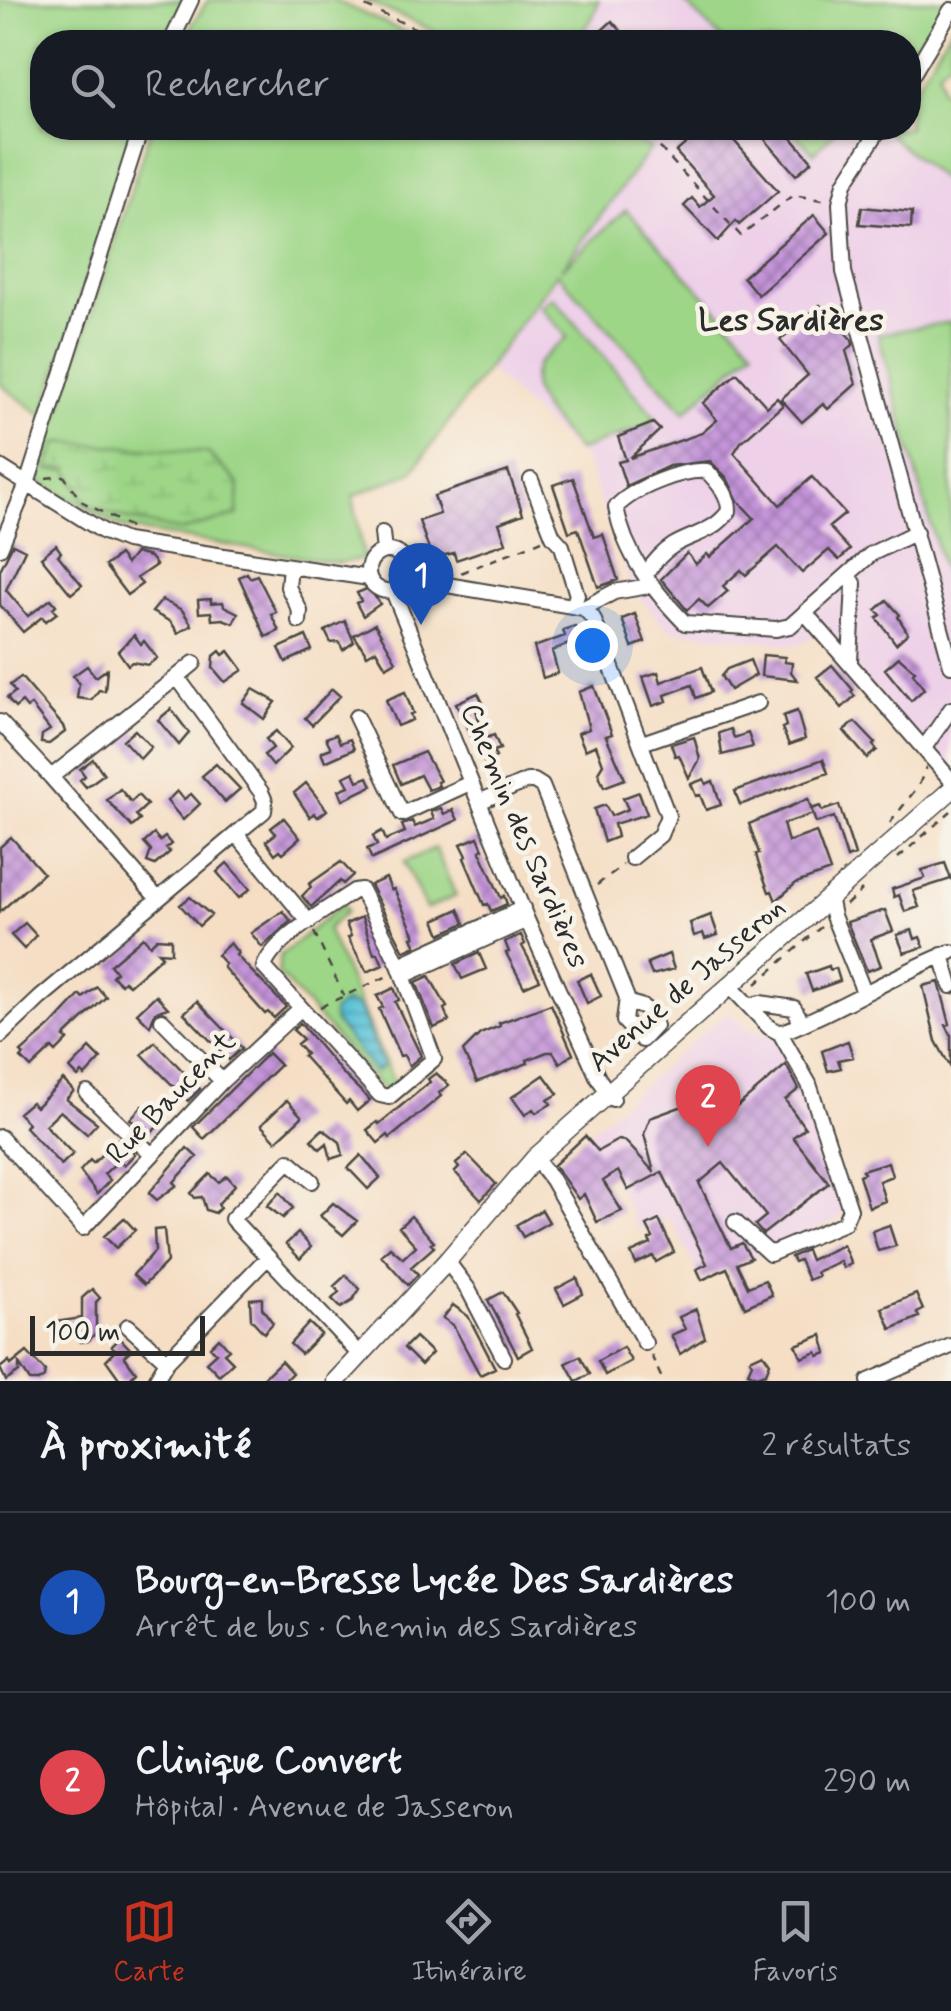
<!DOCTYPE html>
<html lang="fr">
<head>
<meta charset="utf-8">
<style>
	:root { --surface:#171b24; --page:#242831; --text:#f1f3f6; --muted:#9ea1a6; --line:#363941; --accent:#c8321e }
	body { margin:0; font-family:Mynerve,sans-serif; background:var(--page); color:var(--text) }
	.scale { position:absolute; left:30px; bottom:25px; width:175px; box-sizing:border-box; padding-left:10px; border:5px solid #2b2b2b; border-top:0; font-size:28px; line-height:35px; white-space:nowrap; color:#2b2b2b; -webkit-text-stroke:8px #f7f3e8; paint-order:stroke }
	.you { position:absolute; left:592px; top:645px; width:35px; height:35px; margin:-25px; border:8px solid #fff; border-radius:50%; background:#1a73e8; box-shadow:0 0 0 15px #1a73e833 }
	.badge { display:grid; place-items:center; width:65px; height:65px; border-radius:50%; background:var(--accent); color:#fff; font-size:32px; font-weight:700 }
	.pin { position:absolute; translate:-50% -82px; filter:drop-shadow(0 2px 5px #0008) }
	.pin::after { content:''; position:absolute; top:52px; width:35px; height:30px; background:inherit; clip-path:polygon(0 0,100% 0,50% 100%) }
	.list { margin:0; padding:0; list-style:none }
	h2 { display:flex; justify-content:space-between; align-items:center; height:130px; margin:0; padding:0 40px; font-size:42px }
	h2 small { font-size:32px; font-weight:400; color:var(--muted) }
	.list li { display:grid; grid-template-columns:65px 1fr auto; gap:30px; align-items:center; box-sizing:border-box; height:180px; padding:0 40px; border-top:2px solid var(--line) }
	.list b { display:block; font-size:38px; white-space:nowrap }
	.list p { margin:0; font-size:32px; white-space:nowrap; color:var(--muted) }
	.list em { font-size:32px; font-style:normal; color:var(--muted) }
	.icon { flex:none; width:55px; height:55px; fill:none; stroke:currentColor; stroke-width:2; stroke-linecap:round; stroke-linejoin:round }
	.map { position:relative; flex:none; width:951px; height:1381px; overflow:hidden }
	.search { position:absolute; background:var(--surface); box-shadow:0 2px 8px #0004; left:30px; right:30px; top:30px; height:110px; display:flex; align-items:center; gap:25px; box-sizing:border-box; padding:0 35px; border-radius:40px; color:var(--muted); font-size:38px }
	.sheet { height:490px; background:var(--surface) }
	nav { display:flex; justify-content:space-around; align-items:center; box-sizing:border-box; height:140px; border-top:2px solid var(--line); background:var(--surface); font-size:28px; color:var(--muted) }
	nav a { display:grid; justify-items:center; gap:5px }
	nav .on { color:var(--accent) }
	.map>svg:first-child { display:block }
	.built { fill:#eed0e8 }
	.green { fill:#9ed688; stroke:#64805a; stroke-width:2.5 }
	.wetland { fill:url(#wetland-marsh); stroke:#64805a; stroke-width:2.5 }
	.water { fill:url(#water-rules); stroke:#437782; stroke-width:2.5 }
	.building { fill:url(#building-cross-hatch) }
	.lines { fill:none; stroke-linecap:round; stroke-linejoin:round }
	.minor-casing { stroke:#494642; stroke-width:18 }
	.major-casing { stroke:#494642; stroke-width:21 }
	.path { stroke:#494642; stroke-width:2.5; stroke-dasharray:8 8; stroke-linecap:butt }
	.minor { stroke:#fff; stroke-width:14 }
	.major { stroke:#fff; stroke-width:18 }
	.labels { text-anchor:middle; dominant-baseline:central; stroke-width:9; stroke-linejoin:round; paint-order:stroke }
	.street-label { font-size:30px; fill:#2b2b2b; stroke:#f7f3e8 }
	.neighbourhood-label { font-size:32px; font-weight:bold; fill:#2b2b2b; stroke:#f7f3e8 }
</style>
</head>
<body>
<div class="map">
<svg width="951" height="1381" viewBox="0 0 951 1381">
	<defs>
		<pattern id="wetland-marsh" width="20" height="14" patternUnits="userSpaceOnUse" patternTransform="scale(2.5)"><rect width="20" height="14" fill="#9ed688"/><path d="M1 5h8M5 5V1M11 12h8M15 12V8" fill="none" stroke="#88b876"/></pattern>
		<pattern id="water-rules" width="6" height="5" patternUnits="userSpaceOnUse" patternTransform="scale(2.5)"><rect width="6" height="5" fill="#5bc3d8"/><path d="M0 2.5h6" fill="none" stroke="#4b9faf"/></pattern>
		<pattern id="building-cross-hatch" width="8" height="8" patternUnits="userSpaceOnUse" patternTransform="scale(2.5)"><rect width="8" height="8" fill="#c494d9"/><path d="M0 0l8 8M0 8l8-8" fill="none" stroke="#9f79b0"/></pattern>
	</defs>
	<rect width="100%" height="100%" fill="#f7f3e8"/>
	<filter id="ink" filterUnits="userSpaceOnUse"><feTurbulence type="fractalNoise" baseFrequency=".01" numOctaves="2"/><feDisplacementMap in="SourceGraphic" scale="20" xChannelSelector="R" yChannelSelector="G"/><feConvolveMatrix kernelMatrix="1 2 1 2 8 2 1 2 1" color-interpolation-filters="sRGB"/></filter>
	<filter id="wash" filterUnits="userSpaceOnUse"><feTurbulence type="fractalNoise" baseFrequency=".0048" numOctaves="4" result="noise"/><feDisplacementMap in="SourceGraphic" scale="40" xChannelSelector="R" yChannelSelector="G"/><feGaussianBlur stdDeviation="2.25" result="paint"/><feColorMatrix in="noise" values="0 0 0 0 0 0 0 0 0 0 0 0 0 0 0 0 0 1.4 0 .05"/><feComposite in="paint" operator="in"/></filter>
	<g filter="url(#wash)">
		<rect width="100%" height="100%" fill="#f5dec4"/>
		<!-- built -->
		<path class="built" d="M599 0H682L725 42H573L592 19Z
			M614 128H788L814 153 838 128H880L951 187V322L878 335 951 598V780L823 633 796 645 669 630 632 589 586 461 488 370 650 150Z
			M728 1011 746 1029 773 1036 781 1043 804 1085 844 1206 839 1219 702 1280 669 1216 638 1231 612 1175 585 1136Z"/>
		<!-- green -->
		<path class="green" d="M0 0H185L164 42H42V128H134L43 416 0 384Z
			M208 0H334L426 42H181Z
			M364 0H599L592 19 573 42H459Z
			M682 0H947L909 63 908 42H725Z
			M951 27V59L939 70 942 90 951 93V187L888 134 891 128H908L909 98Z
			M151 128H614L650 149 561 269 626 210 754 349 685 412 557 273 412 472 353 496 364 559 337 563 122 528 38 480Z
			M788 128H838L814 153Z
			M553 297 656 418 647 425 578 451C561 429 518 394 538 364 545 354 558 346 567 337L540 307Z
			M951 322V598L878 334Z
			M435 848 456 896 426 909 404 862Z
			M343 904 347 911 327 929 395 1085 389 1090H383L278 973 280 956Z"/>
		<!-- wetland -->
		<path class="wetland" d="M58 442 208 453 239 484 237 515 181 531 131 520 87 505 68 470H48Z"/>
		<!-- water -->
		<path class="water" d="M344 1002 358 1006 383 1066 375 1072 333 1020V1011Z"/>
		<g id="blocks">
			<!-- building -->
			<path class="building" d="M612 21 631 42H589Z
				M704 128H723L778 191 739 225 736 221 718 241 684 206 692 198 700 207 714 195 676 152Z
				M755 128H783L812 161 796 175Z
				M862 207 912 212 911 228 859 224Z
				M814 215 829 233 758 295 743 277Z
				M820 305 852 340 853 345 846 351 856 384 828 409 823 404 802 422 781 399 808 375 780 340Z
				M737 373 767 407 777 398 783 405 741 442 734 453 780 505 812 477 845 514 829 527 850 550 839 560 829 550 802 573 778 547 746 575 741 570 723 586 728 591 708 608 699 599 687 610 661 579 687 553 696 564 707 554 710 557 754 518 738 501 727 478 710 461 669 466 626 486 618 462 626 460 618 437 653 423 660 430 630 458 702 433 717 420 703 403Z
				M508 471 523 514 499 523 506 543 456 560 454 553 432 558 419 521 440 514 434 496Z
				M573 478 594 537 603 534 618 580 598 587 578 529 569 532 553 485Z
				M13 544 25 550 6 590 28 616 51 599 56 605 53 608 57 613 46 621 42 617 23 632 0 605V570Z
				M56 545 61 552 58 555 82 585 71 594 41 557Z
				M135 553 150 557 156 565 137 578 142 584 127 595 105 566 119 555 126 564Z
				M247 573 250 578 257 575 276 612 271 614 279 631 266 637 239 577Z
				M369 588 380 604 363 616 356 603 361 601 357 593Z
				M211 599V603L223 602 224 606 238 613 233 623 223 619 212 620 211 612 199 613 198 600Z
				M162 600 182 610 192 625 178 633 171 622 152 612Z
				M887 600 900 615 898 617 908 633 896 644 877 618 881 615 876 610Z
				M635 614 645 642 632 647 622 619Z
				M345 621 354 642 343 650 339 642 331 643 325 631Z
				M375 624 396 661 386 667 376 650 367 655 354 635Z
				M575 626 577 630 584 627 593 652 582 655 581 651 575 653 571 643 552 651 558 673 543 678 534 647 565 636 563 630Z
				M134 635 141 644 144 641 157 658 148 665 132 662 128 665 118 651Z
				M306 636 312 650 286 662 279 648Z
				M220 651 223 655 229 651 243 670 225 682 213 668 214 656Z
				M763 655 785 657 784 662 792 663 791 672 797 680 761 676Z
				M899 657 915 671 913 673 924 689 911 701 885 669Z
				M750 660 756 675 730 690 721 676 727 669Z
				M832 665 853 690 851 692 855 696 842 708 817 677Z
				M87 666 96 677 107 669 105 691 99 690 91 700 77 698 79 684 73 676Z
				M702 667 711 692 696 698 692 685 665 695 667 701 653 706 643 677 658 672 661 682Z
				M21 677 63 726 65 732 49 744 41 743 42 735 50 730 31 705 27 708 22 702 15 708 7 698 15 692 10 685Z
				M594 686 612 734 606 736 625 779 604 787 598 772 603 764 596 745 585 750 578 733 589 729 579 692Z
				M253 689 276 702 264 719 243 703Z
				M332 689 340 696 312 725 305 718Z
				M405 692 413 713 410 714 412 720 397 726 386 700Z
				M478 693 485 707 476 710 479 721 487 738 494 735 500 749 493 751 496 757 484 762 456 703Z
				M171 709 189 733 179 745 158 720Z
				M797 711 805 739 789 745 782 728 786 726 783 716Z
				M855 722 875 743 873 745 877 750 867 758 844 731Z
				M731 729 734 738 748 733 753 747 722 755 719 733Z
				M135 730 151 747 140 759 123 740Z
				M276 731 291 748 273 766 264 755 273 748 266 739Z
				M336 734 340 743 350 739 354 749 325 762 321 752 331 748 326 738Z
				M694 737 700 759 689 778 679 755 675 756 671 744Z
				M424 752 440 781 437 782 439 786 428 790 420 775 401 784 393 765Z
				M93 759 104 774 86 787 80 780 85 776 80 769Z
				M823 759 828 773 740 805 735 791Z
				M216 764 240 789 225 802 202 776Z
				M354 772 358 781 368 777 372 786 343 800 339 790 349 786 344 777Z
				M704 779 706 784 713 781 721 805 706 810 700 795 696 796 691 784Z
				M306 783 327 810 318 817 314 813 310 817 294 793Z
				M120 789 131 802 138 795 147 805 136 815 140 820 132 827 107 800Z
				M177 791 184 799 191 794 200 804 183 820 167 801Z
				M639 792 647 814 614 824 617 837 604 842 594 809 605 805 611 816 628 809 623 798Z
				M808 799 813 814 783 824 788 842 816 832 830 871 796 883 776 901 772 891 769 892 759 865 756 854 759 853 749 824Z
				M839 805 855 855 847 858 834 817 816 823 811 809 820 806 822 811Z
				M441 808 444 814 453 810 458 820 372 859 367 849 377 845 373 836 382 831 386 840 405 832 402 825 412 821 415 827 434 819 431 812Z
				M284 818 300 838 283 853 280 850 275 854 266 841 276 834 271 828Z
				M154 834 160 841 165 837 171 844 166 848 170 852 155 865 147 862 151 851 144 843Z
				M11 837 43 873 0 912V847Z
				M478 837 483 849 480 851 501 898 504 896 507 904 491 911 488 904 484 905 464 858 467 856 461 844Z
				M341 862 353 875 343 884 340 881 311 907 302 896 311 887 309 884Z
				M227 863 250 889 239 898 217 872Z
				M945 863 951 879 913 891 919 907 905 912 899 895 894 897 892 889 925 878 922 870Z
				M386 878 391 890 394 889 415 936 412 937 416 946 404 951 370 885Z
				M190 897 211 915 199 926 180 905Z
				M459 909 465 923 441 934 435 920Z
				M885 910 893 931 871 939 881 966 867 971 847 922Z
				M283 911 291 921 262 947 251 933Z
				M711 915 718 935 705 939 703 933 694 936 690 923Z
				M362 917 374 954 378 953 383 965 367 972 348 938 351 936 346 924Z
				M25 923 36 935 24 949 11 935Z
				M912 930 915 939 920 937 924 947 904 953 897 935Z
				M521 935 525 944 522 946 540 980 524 987 506 953 509 952 505 942Z
				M143 937 150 945 157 938 171 939V953L158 952 162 956 151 966 129 985 124 981 121 984 112 976 116 972 110 965Z
				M230 943 238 953 236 955 286 1007 274 1018 268 1012 265 1014 223 967 225 964 217 955Z
				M479 953 486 969 462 979 455 964Z
				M669 954 674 969 652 975 647 963Z
				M829 966 830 970 836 968 840 981 812 991 806 974Z
				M591 974 601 996 587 1003 577 980Z
				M429 976 447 1007 444 1009 449 1021 434 1028 416 982Z
				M939 982 950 1024 946 1025 951 1035V1068L936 1041 923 986Z
				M97 987 106 997 64 1037 68 1040 56 1052 52 1048 31 1068 21 1058 24 1055 21 1052 51 1026 80 995 83 998Z
				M394 988 399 1000 395 1002 421 1056 409 1066 404 1055 400 1056 379 1009 383 1007 377 996Z
				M156 995 168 1008 155 1012 150 1026 137 1013Z
				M197 1001 242 1048 229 1060 184 1013Z
				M551 1004 573 1054 560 1063 553 1052H547L527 1060 528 1063 477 1082 463 1051 480 1034 500 1026 499 1023Z
				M300 1023 343 1074 370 1100 357 1111 349 1101 346 1104 303 1056 306 1054 297 1044 303 1039 293 1030Z
				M848 1041 853 1057 838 1060 841 1068 828 1071 822 1051Z
				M155 1042 200 1089 188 1101 142 1054Z
				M90 1048 101 1059 85 1076 82 1073 78 1077 70 1069Z
				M268 1053 280 1065 204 1139 193 1127Z
				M786 1065 799 1089 785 1100 805 1128 793 1137 829 1183 763 1234 755 1225 766 1216 723 1163 699 1183 731 1248 742 1243 751 1258 737 1264 748 1287 765 1280 772 1295 745 1307 727 1268 702 1280 697 1269 707 1264 662 1172 628 1190 618 1171 603 1181 622 1211 597 1222 584 1194 578 1199 554 1165 585 1136 598 1151 618 1140 625 1141 654 1172 644 1134 650 1118 699 1100 702 1108 707 1107 718 1123Z
				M436 1073 449 1085 439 1093 441 1096 390 1138 388 1135 378 1143 367 1130 377 1122 379 1124 430 1082 428 1079Z
				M544 1075 558 1094 548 1100 551 1104 536 1113 533 1109 525 1115 512 1097Z
				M63 1080 74 1091 66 1099 97 1123 87 1134 60 1111 45 1125 73 1154 61 1165 25 1127 28 1123 18 1113 31 1102 36 1107Z
				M287 1100 302 1117 276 1141 261 1125Z
				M142 1106 160 1124 150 1134 130 1119Z
				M323 1129 340 1142 343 1155 331 1159 327 1143 320 1149 311 1140Z
				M119 1138 135 1154 124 1165 119 1160 104 1174 110 1180 97 1194 80 1171 90 1160 93 1163Z
				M187 1148 197 1157 174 1182 177 1185 157 1200 149 1193Z
				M467 1154 496 1184 481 1200 455 1172 459 1168 456 1164Z
				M361 1155 380 1178 368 1189 348 1168Z
				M888 1162 892 1176 879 1181 885 1201 869 1207 859 1175 864 1173 862 1170Z
				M210 1174 219 1182 227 1176 235 1185 218 1204 220 1208 215 1213 206 1210 202 1197 195 1198 191 1193Z
				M280 1192 293 1208 283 1218 267 1206Z
				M333 1203 357 1221 343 1235 320 1216Z
				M542 1210 549 1222 523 1237 516 1225Z
				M411 1216 434 1242 431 1244 434 1247 411 1267 418 1274 408 1285 381 1255 390 1247 403 1258 416 1246 399 1227Z
				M124 1218 135 1230 116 1248 104 1236Z
				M659 1220 674 1252 656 1262 653 1256 636 1264 631 1253 651 1244 649 1240 653 1238 647 1226Z
				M889 1225 896 1246 878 1251 872 1231Z
				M164 1229 167 1262 144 1285 133 1275 155 1251 154 1230Z
				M298 1233 311 1247 300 1259 286 1244Z
				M843 1245 851 1264 843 1268 840 1261 816 1272 818 1276 808 1280 799 1260 794 1262 791 1257 806 1250 810 1260Z
				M346 1275 360 1289 352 1301 341 1308 332 1299 339 1292 334 1286Z
				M577 1278 583 1294 564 1304 556 1289Z
				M92 1289 100 1298 96 1302V1333L88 1341 81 1342 72 1333 55 1334V1322L82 1318V1298Z
				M503 1292 517 1313 515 1314 532 1348 518 1356 488 1300Z
				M916 1294 923 1310 917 1313 919 1317 891 1329 882 1308Z
				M262 1298V1308L273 1323 264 1333 251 1319 250 1299Z
				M453 1305 468 1316 495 1368 480 1375 453 1325 443 1318Z
				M696 1309 705 1338 680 1354 671 1335 685 1329 679 1317Z
				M309 1323 321 1334 301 1354 290 1344Z
				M822 1335 827 1353 819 1356 817 1352 802 1358 796 1345Z
				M415 1337 432 1353 421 1365 404 1348Z
				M120 1338 131 1350 124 1356 136 1372 127 1381H121L106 1360 116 1350 112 1346Z
				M219 1338 229 1349 224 1353 233 1362 219 1375 206 1362 216 1353 210 1347Z
				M623 1347 631 1361 605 1375 598 1361Z
				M27 1352 45 1371 44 1377 38 1381H30L19 1364V1372L6 1381 0 1368 9 1361 11 1365Z
				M763 1353 770 1363 766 1373 757 1376 748 1372 752 1363 750 1359Z
				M580 1356 590 1374 576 1381 566 1363Z
				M281 1361 292 1373 284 1381H260Z"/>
		</g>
	</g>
	<g filter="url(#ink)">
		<use href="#blocks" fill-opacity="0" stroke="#494642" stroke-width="2.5"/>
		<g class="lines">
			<!-- minor casing -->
			<g class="minor-casing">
				<path id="minor" d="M171 42 191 0
					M908 82 951 10
					M880 128 845 183 840 203 844 272 951 665
					M0 467 104 532 126 541 369 578
					M531 480 553 536 562 546 577 595 573 606
					M382 533 384 551
					M0 548 27 484 141 128
					M368 571a20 20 0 1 1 40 0a20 20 0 1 1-40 0Z
					M290 566 288 587 300 611 299 621
					M409 572 435 583 584 608 593 618 668 816 660 835 632 858
					M645 575C653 563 661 553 674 545 695 533 714 532 729 511 729 494 718 483 707 471 681 469 634 488 616 507 624 554 653 590 685 623L776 629 790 626 871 554 916 532
					M848 576 854 583 850 661
					M393 591 527 920 598 1078 613 1099
					M584 608 614 592 649 586
					M806 614 951 780
					M177 677 194 663
					M356 717 402 814 470 783
					M0 722 51 777
					M642 743 758 703
					M924 748 951 709
					M479 802 527 781H534L542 786 627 998 624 1021 642 1040 655 1026C650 1009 645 1006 627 1003
					M236 834 309 922
					M361 890 399 965 434 1059 389 1097 380 1095 264 967C274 939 329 908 354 891Z
					M829 897 833 916 864 992
					M942 955 951 986
					M399 965 523 908
					M403 976 527 920
					M729 985 769 1027 780 1033C839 1011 892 975 951 952
					M749 1006 760 1003 794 1008 799 1017 797 1026
					M162 1020 222 1081
					M0 1036 40 998 236 834 264 811 265 801 261 792 177 677 51 777 158 899
					M87 1093 152 1155
					M0 1137 83 1228 222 1081 300 1009
					M535 1158 552 1180 645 1343
					M312 1181 289 1161 232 1219 360 1355
					M735 1222 770 1254 844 1223 850 1209 809 1084 780 1033
					M447 1261 468 1289 504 1358
					M128 1326 167 1361 268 1257
					M155 1381 167 1361
					M869 1381 951 1346"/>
			</g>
			<!-- major casing -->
			<g class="major-casing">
				<path id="major" d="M336 1381 447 1261 535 1158 951 790"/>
			</g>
			<!-- path -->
			<path class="path" d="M351 0 446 42
				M635 128 651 138 741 236 793 195 828 201
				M46 478 64 476 81 501 132 528
				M461 573 542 540
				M890 823 919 785 926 767
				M898 858 951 811
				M597 885 623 865
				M846 905 862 890
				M314 932 344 996
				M756 984 821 927
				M320 1007 390 975
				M651 1355 663 1381"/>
			<!-- minor -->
			<use href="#minor" class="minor"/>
			<!-- major -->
			<use href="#major" class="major"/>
		</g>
	</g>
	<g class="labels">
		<!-- street labels -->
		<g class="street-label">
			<text transform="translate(524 836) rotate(67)">Chemin des Sardières</text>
			<text transform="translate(687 985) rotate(-41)">Avenue de Jasseron</text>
			<text transform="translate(171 1098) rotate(-46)">Rue Baucent</text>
		</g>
		<!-- neighbourhood labels -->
		<g class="neighbourhood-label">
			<text x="791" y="321">Les Sardières</text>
		</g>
	</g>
</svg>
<div class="scale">100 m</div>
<div class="you"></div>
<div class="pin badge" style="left:421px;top:625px;background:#1a4fb4">1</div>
<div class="pin badge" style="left:708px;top:1147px;background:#e0444e">2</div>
<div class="search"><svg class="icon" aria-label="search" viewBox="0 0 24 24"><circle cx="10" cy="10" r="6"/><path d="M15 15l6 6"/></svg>Rechercher</div>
</div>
<section class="sheet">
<h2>À proximité<small>2 résultats</small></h2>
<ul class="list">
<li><span class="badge" style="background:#1a4fb4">1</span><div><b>Bourg-en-Bresse Lycée Des Sardières</b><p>Arrêt de bus · Chemin des Sardières</p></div><em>100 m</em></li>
<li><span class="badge" style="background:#e0444e">2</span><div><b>Clinique Convert</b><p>Hôpital · Avenue de Jasseron</p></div><em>290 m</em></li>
</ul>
</section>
<nav>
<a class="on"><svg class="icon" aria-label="map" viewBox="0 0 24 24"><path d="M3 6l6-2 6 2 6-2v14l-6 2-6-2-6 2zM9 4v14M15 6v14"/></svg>Carte</a>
<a><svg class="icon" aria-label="directions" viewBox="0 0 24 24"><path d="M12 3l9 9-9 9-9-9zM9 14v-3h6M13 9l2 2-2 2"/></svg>Itinéraire</a>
<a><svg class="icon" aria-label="saved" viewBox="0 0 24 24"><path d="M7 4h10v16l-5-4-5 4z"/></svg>Favoris</a>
</nav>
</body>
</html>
